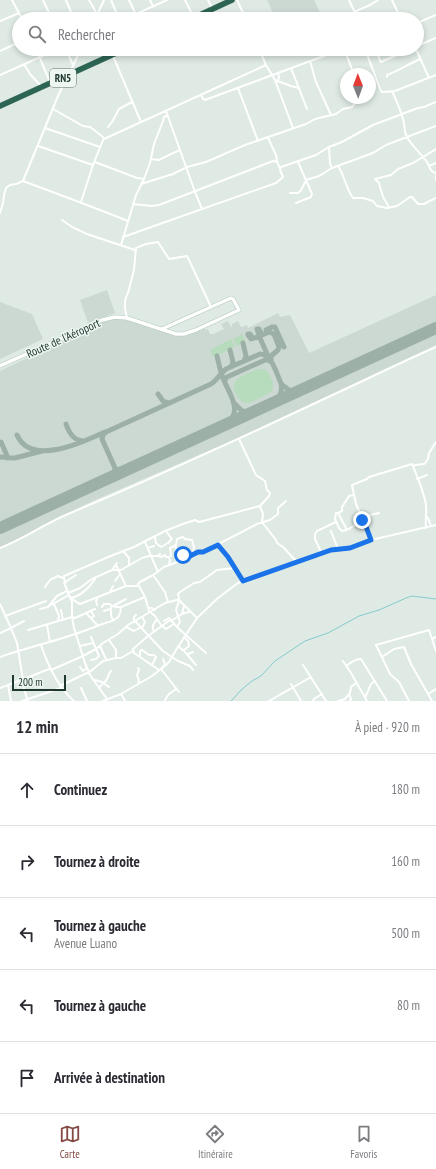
<!DOCTYPE html>
<html lang="fr">
<head>
<meta charset="utf-8">
<style>
	:root { --surface:#fff; --page:#f7f7f7; --text:#2b2b33; --muted:#7c7c81; --line:#e1e1e2; --accent:#844942 }
	body { margin:0; font-family:"PT Sans Narrow",sans-serif; background:var(--page); color:var(--text) }
	.compass { position:absolute; left:340px; top:68px; width:36px; height:36px; border-radius:50%; background:var(--surface); box-shadow:0 2px 6px #0003; rotate:359deg }
	.scale { position:absolute; left:12px; bottom:10px; width:54px; box-sizing:border-box; padding-left:4px; border:2px solid #203930; border-top:0; font-size:11px; line-height:14px; white-space:nowrap; color:#203930; -webkit-text-stroke:3px #eef6f2; paint-order:stroke }
	.stop { position:absolute; width:12px; height:12px; margin:-9px; border:3px solid #1a73e8; border-radius:50%; background:#fff }
	.stop.end { background:#1a73e8; border-color:#fff; box-shadow:0 1px 4px #0008 }
	.list { margin:0; padding:0; list-style:none }
	h2 { display:flex; justify-content:space-between; align-items:center; height:52px; margin:0; padding:0 16px; font-size:17px }
	h2 small { font-size:13px; font-weight:400; color:var(--muted) }
	.list li { display:grid; grid-template-columns:26px 1fr auto; gap:12px; align-items:center; box-sizing:border-box; height:72px; padding:0 16px; border-top:1px solid var(--line) }
	.list b { display:block; font-size:15px; white-space:nowrap }
	.list p { margin:0; font-size:13px; white-space:nowrap; color:var(--muted) }
	.list em { font-size:13px; font-style:normal; color:var(--muted) }
	.icon { flex:none; width:22px; height:22px; fill:none; stroke:currentColor; stroke-width:2; stroke-linecap:round; stroke-linejoin:round }
	.map { position:relative; flex:none; width:436px; height:701px; overflow:hidden }
	.search { position:absolute; background:var(--surface); box-shadow:0 2px 6px #0003; left:12px; right:12px; top:12px; height:44px; display:flex; align-items:center; gap:10px; box-sizing:border-box; padding:0 14px; border-radius:22px; color:var(--muted); font-size:15px }
	.sheet { height:412px; background:var(--surface) }
	nav { display:flex; justify-content:space-around; align-items:center; box-sizing:border-box; height:56px; border-top:1px solid var(--line); background:var(--surface); font-size:11px; color:var(--muted) }
	nav a { display:grid; justify-items:center; gap:2px }
	nav .on { color:var(--accent) }
	.map>svg:first-child { display:block }
	.built { fill:#ccd9d2 }
	.green { fill:#b7dbbd }
	.lines { fill:none; stroke-linecap:round; stroke-linejoin:round }
	.stream { stroke:#85cbcf; stroke-width:1 }
	.taxiway { stroke:#9cb0a7; stroke-width:5 }
	.runway { stroke:#9cb0a7; stroke-width:12 }
	.secondary-casing { stroke:#b1c9be; stroke-width:4.5 }
	.highway-casing { stroke:#bcc4c1; stroke-width:6 }
	.street { stroke:#fff; stroke-width:2 }
	.secondary { stroke:#fff; stroke-width:3.5 }
	.highway { stroke:#2c6554; stroke-width:5.5 }
	.route { stroke:#1a73e8; stroke-width:5 }
	.labels { text-anchor:middle; dominant-baseline:central; stroke-width:3; stroke-linejoin:round; paint-order:stroke }
	.shield { fill:#eef6f2; stroke:#5e726a; stroke-width:1 }
	.shield-label { font-size:11px; font-weight:bold; fill:#203930 }
	.street-label { font-size:12px; fill:#203930; stroke:#eef6f2 }
</style>
</head>
<body>
<div class="map">
<svg width="436" height="701" viewBox="0 0 436 701">
	<rect width="100%" height="100%" fill="#deeae3"/>
	<!-- built -->
	<path class="built" d="M267 0H314L323 19H276Z
		M107 290 115 313 88 323 80 300Z
		M436 295V345L238 438 93 501 41 526 35 531 17 540 0 547V371L99 323 115 319 130 320 175 335 204 327 205 330 208 329 210 334H213L224 329 221 324 228 321 231 327 232 326V324L238 321 241 327 247 325 248 328 278 313 280 317 290 315 309 353Z
		M0 302 32 314 43 339 0 359Z"/>
	<!-- green -->
	<path class="green" d="M242 334 246 342 237 346 233 339Z
		M231 339 235 347 213 357 210 350Z
		M261 369C266 370 268 371 270 376 278 390 270 393 258 399 254 401 248 404 243 402 239 400 237 396 235 392 231 382 238 378 246 374 251 372 256 369 261 369Z"/>
	<g class="lines">
		<!-- stream -->
		<path class="stream" d="M231 701 234 698 241 690 252 681 261 676 275 661 305 641 328 633 359 616 379 610 406 598 412 596 436 599"/>
		<!-- taxiway -->
		<path class="taxiway" d="M266 330 272 327H275L284 347
			M252 337 250 334H248V335L251 339 257 337 260 338 268 356
			M260 338V336L269 332 274 334 279 347 278 350 271 356V361
			M260 338 257 329H259L261 333
			M243 343 246 356 244 361
			M230 350 233 362 231 367
			M217 356C219 364 220 371 223 378 229 394 244 411 226 424
			M225 383V379L227 377 265 360H268L271 362
			M281 384 289 390 300 391
			M158 394 163 401 169 403
			M235 404 242 411 253 412
			M66 424C69 433 74 441 84 441
			M17 435C31 467 83 442 105 432
			M1 442 8 458
			M0 457 15 458 42 451
			M115 468 118 470 124 471
			M111 477 114 473 115 468 102 439 103 435 106 432 211 384C217 380 220 374 226 369L260 354C272 354 276 373 281 383 283 392 279 399 271 404"/>
		<!-- runway -->
		<path class="runway" d="M0 528 436 328"/>
		<!-- secondary casing -->
		<g class="secondary-casing">
			<path id="secondary" d="M0 366 102 320 115 317 127 318 176 334H184L196 330 239 310 233 299 231 298 162 329"/>
		</g>
		<!-- highway casing -->
		<g class="highway-casing">
			<path id="highway" d="M191 19 232 0
				M0 106 125 49"/>
		</g>
		<!-- street -->
		<path class="street" d="M12 0 22 19
			M43 0 52 19
			M66 0 74 19
			M89 0 97 14
			M111 0 119 19
			M129 0 138 19
			M150 0 153 6
			M185 0 191 12
			M208 0 212 8
			M237 0 246 19
			M349 0 358 19
			M392 0 401 19
			M354 12 370 5 378 0
			M136 14 167 0
			M95 19 104 0
			M0 21 19 13
			M417 23 436 15
			M417 46 436 38
			M36 49 50 82
			M66 49 73 65
			M110 49 141 122
			M344 49 354 74
			M365 49 381 91 382 92 395 91 436 75
			M376 49 380 61 381 62 410 49
			M416 49 429 78
			M0 51 19 42
			M310 61 316 82 331 115
			M24 64 30 74 41 86
			M266 65 275 80 293 128
			M291 68 307 109
			M70 72 81 49
			M0 75 58 49
			M387 77V75C398 71 409 64 420 59
			M275 80 291 86 299 88
			M278 81 279 77 278 73
			M238 88 258 141
			M392 91C396 100 402 112 404 123 405 127 404 131 406 135 411 146 420 152 427 162 430 167 430 172 436 173
			M201 95 203 99 205 100 332 53 338 49
			M53 109 83 126 90 127 103 137 104 139
			M166 111 195 192 202 209
			M108 127 112 122 119 109 132 102
			M45 128 100 147
			M268 138 276 155 277 161
			M38 146 93 165
			M329 147 330 164 332 168
			M151 159 159 160 169 155 180 150
			M95 162 137 178 144 179
			M338 166C345 176 346 189 353 198H363L373 201 377 206 387 208 397 206 410 197H412L418 204H424L436 198
			M429 166 436 163
			M436 175V180
			M306 180 319 176 332 168 373 153 386 145 436 126
			M23 181C58 194 93 207 128 221
			M141 184 173 174 187 167 206 162 245 145 306 124 315 119 336 114 343 109 352 107 359 98
			M290 193H298C303 190 303 184 306 181
			M81 202 93 165 103 140 104 139 266 65 259 49
			M296 203 311 197 312 194 298 162
			M133 204 152 206 159 205 273 161 277 162 280 168
			M389 207 383 197 379 183 375 179 391 175 398 169 413 163 436 149
			M0 213 3 203 4 195 6 188 10 185 16 184 23 181 58 96 67 77
			M62 220 72 227 87 234 135 250
			M123 237 276 183 283 177 280 170 281 167 316 155 329 147 342 142 373 125 418 108 424 107 436 102
			M121 245 136 195 144 179 150 163 154 144 163 121 164 117 168 115
			M127 318C125 310 123 301 128 293L134 270 136 248 146 244 158 242 169 259 187 256 189 260 211 307
			M239 439 256 475 265 481 267 490 270 493 269 496 260 506 263 514 262 522 276 540 277 543 283 547 297 562
			M414 466 415 465 424 464 426 462 428 459 429 453 436 442
			M417 479 427 475
			M354 495 349 496 342 507V511L338 513 347 530 363 520 371 540
			M338 513H336L335 519 339 528 342 531 347 530
			M362 517 379 513
			M427 517 428 518 431 526
			M363 520 356 504 352 485 367 479 369 477 412 464C417 476 424 492 426 505 427 513 425 520 426 528
			M331 531 338 549
			M155 537 156 543 161 547 168 543 172 539 166 531
			M145 542 158 572
			M218 545 228 557 235 568
			M175 546 180 555 182 560
			M0 548C24 539 44 524 68 514 154 478 239 439 324 399 361 382 398 364 436 347
			M148 548 154 546
			M124 552 129 558V565
			M322 554 315 539V534L317 531 336 522
			M180 555 184 554 186 552
			M158 556 161 557 165 555 166 557H169L170 561 169 564
			M171 556 170 548 176 545 177 539 183 537 185 539 192 540 194 547 192 555
			M116 565 126 586
			M112 570 117 563
			M153 575 165 592 168 602
			M115 581 120 574
			M64 583 76 575
			M138 584 145 597 149 611 155 616 161 625 166 629 174 624
			M45 587 50 580 58 576 63 578
			M110 592 113 586
			M68 593 80 588 92 579 112 570H121L142 558 149 556H157L160 554
			M70 598C80 597 90 587 95 579
			M71 598 78 603 80 604 126 586H137L140 582 153 575 164 567 180 561 198 552H203L257 524 270 520 278 514V508L286 501
			M178 600 179 598 178 594 180 592 194 583 200 582 217 570 235 568 243 581
			M0 604 11 628 24 621
			M54 604 59 616 58 621
			M51 605 69 595
			M97 605 96 601 98 597
			M113 606 126 599
			M102 607 104 604H110L112 606
			M148 608H152L155 610
			M40 609 48 607 57 596 67 591
			M61 610 63 620
			M91 611 94 616 91 618
			M104 611 110 609
			M87 614 98 626
			M182 614 184 606
			M5 616 46 601
			M113 620 111 616V607L113 606 116 607H121
			M135 621 163 651 178 661 190 666 193 670
			M164 621 169 618 178 628 206 653
			M171 621 182 614 189 612
			M134 622V617L136 615
			M47 625 50 642
			M126 627 134 631 141 627
			M177 627 180 622 176 610 179 601
			M142 628 145 622 142 617
			M28 630 72 617 75 618 95 609
			M154 632C151 625 154 624 157 619
			M0 633 11 628 17 643 23 680
			M432 639 436 637
			M41 645C48 666 57 686 74 701
			M80 646 93 643
			M100 646 106 659
			M178 646 185 652 196 665
			M184 650 189 646 188 641 184 637
			M188 654 193 652
			M0 657C32 646 66 639 97 626 104 623 112 622 117 618 121 615 120 611 121 607L145 597
			M140 657V651L142 650 149 655H154L156 657 152 665
			M382 657 394 649 404 647 411 664 432 701
			M116 658H121L133 651
			M163 659 165 664 161 669 179 692
			M91 660 96 659 99 656 91 637
			M343 661 351 673 367 701
			M303 665 326 701
			M346 666C350 663 356 658 361 659L387 701
			M80 667 83 671 87 668
			M138 668 139 670 137 675 139 681 138 684
			M51 670 83 656 96 649 103 643 118 634 128 625 165 603 177 600H179L197 618
			M159 670 134 653 133 649 148 636 170 620
			M21 680 28 701
			M95 680 102 682 109 687
			M291 684 301 701
			M8 685 11 701
			M60 686 91 671 103 661 116 658V650L109 640
			M0 688 29 677 49 669
			M81 688 87 701
			M99 688C101 684 105 683 107 679 109 676 108 674 111 671
			M121 694 125 701
			M349 694 351 699 350 701
			M428 694 436 689
			M365 698 371 684 375 681
			M107 699 90 675 85 663 74 628 72 617V602L65 585 64 576 113 555 134 547 165 531 183 524 195 520 199 522 207 520 260 506
			M165 700 169 694 176 689
			M22 701 61 688
			M103 701 121 694 152 676 165 666 169 662 176 650 197 618 218 598 238 583 280 567 331 551 350 548 371 540 436 525
			M269 701 311 677
			M313 701 314 699 322 694
			M338 701 345 699 350 693 351 687 356 683
			M409 701 399 682 390 674 376 645 429 630 436 651"/>
		<!-- secondary -->
		<use href="#secondary" class="secondary"/>
		<!-- highway -->
		<use href="#highway" class="highway"/>
	</g>
	<g class="lines">
		<!-- route -->
		<path class="route" d="M183 555H180L182 560 198 552H203L218 545 228 557 243 581 331 550 350 548 371 540 364 521 362 520"/>
	</g>
	<g class="labels">
		<!-- shield labels -->
		<rect class="shield" x="50" y="69" width="26" height="18" rx="3"/>
		<g class="shield-label">
			<text x="63" y="78">RN5</text>
		</g>
		<!-- street labels -->
		<g class="street-label">
			<text transform="translate(63 338) rotate(-24)">Route de l'Aéroport</text>
		</g>
	</g>
</svg>
<svg class="compass" viewBox="-18 -18 36 36"><path d="M0-13l5 13h-10z" fill="#e53935"/><path d="M0 13l5-13h-10z" fill="#7c7c81"/></svg>
<div class="scale">200 m</div>
<div class="stop" style="left:183px;top:555px"></div>
<div class="stop end" style="left:362px;top:520px"></div>
<div class="search"><svg class="icon" aria-label="search" viewBox="0 0 24 24"><circle cx="10" cy="10" r="6"/><path d="M15 15l6 6"/></svg>Rechercher</div>
</div>
<section class="sheet">
<h2>12 min<small>À pied · 920 m</small></h2>
<ul class="list">
<li><svg class="icon" aria-label="ahead" viewBox="0 0 24 24"><path d="M12 20V5M6 11l6-6 6 6"/></svg><div><b>Continuez</b></div><em>180 m</em></li>
<li><svg class="icon" aria-label="right" viewBox="0 0 24 24"><path d="M7 20v-9h11M14 6l5 5-5 5"/></svg><div><b>Tournez à droite</b></div><em>160 m</em></li>
<li><svg class="icon" aria-label="left" viewBox="0 0 24 24"><path d="M17 20v-9H6M10 6l-5 5 5 5"/></svg><div><b>Tournez à gauche</b><p>Avenue Luano</p></div><em>500 m</em></li>
<li><svg class="icon" aria-label="left" viewBox="0 0 24 24"><path d="M17 20v-9H6M10 6l-5 5 5 5"/></svg><div><b>Tournez à gauche</b></div><em>80 m</em></li>
<li><svg class="icon" aria-label="arrive" viewBox="0 0 24 24"><path d="M6 21V4h12l-3 4 3 4H6"/></svg><div><b>Arrivée à destination</b></div></li>
</ul>
</section>
<nav>
<a class="on"><svg class="icon" aria-label="map" viewBox="0 0 24 24"><path d="M3 6l6-2 6 2 6-2v14l-6 2-6-2-6 2zM9 4v14M15 6v14"/></svg>Carte</a>
<a><svg class="icon" aria-label="directions" viewBox="0 0 24 24"><path d="M12 3l9 9-9 9-9-9zM9 14v-3h6M13 9l2 2-2 2"/></svg>Itinéraire</a>
<a><svg class="icon" aria-label="saved" viewBox="0 0 24 24"><path d="M7 4h10v16l-5-4-5 4z"/></svg>Favoris</a>
</nav>
</body>
</html>
